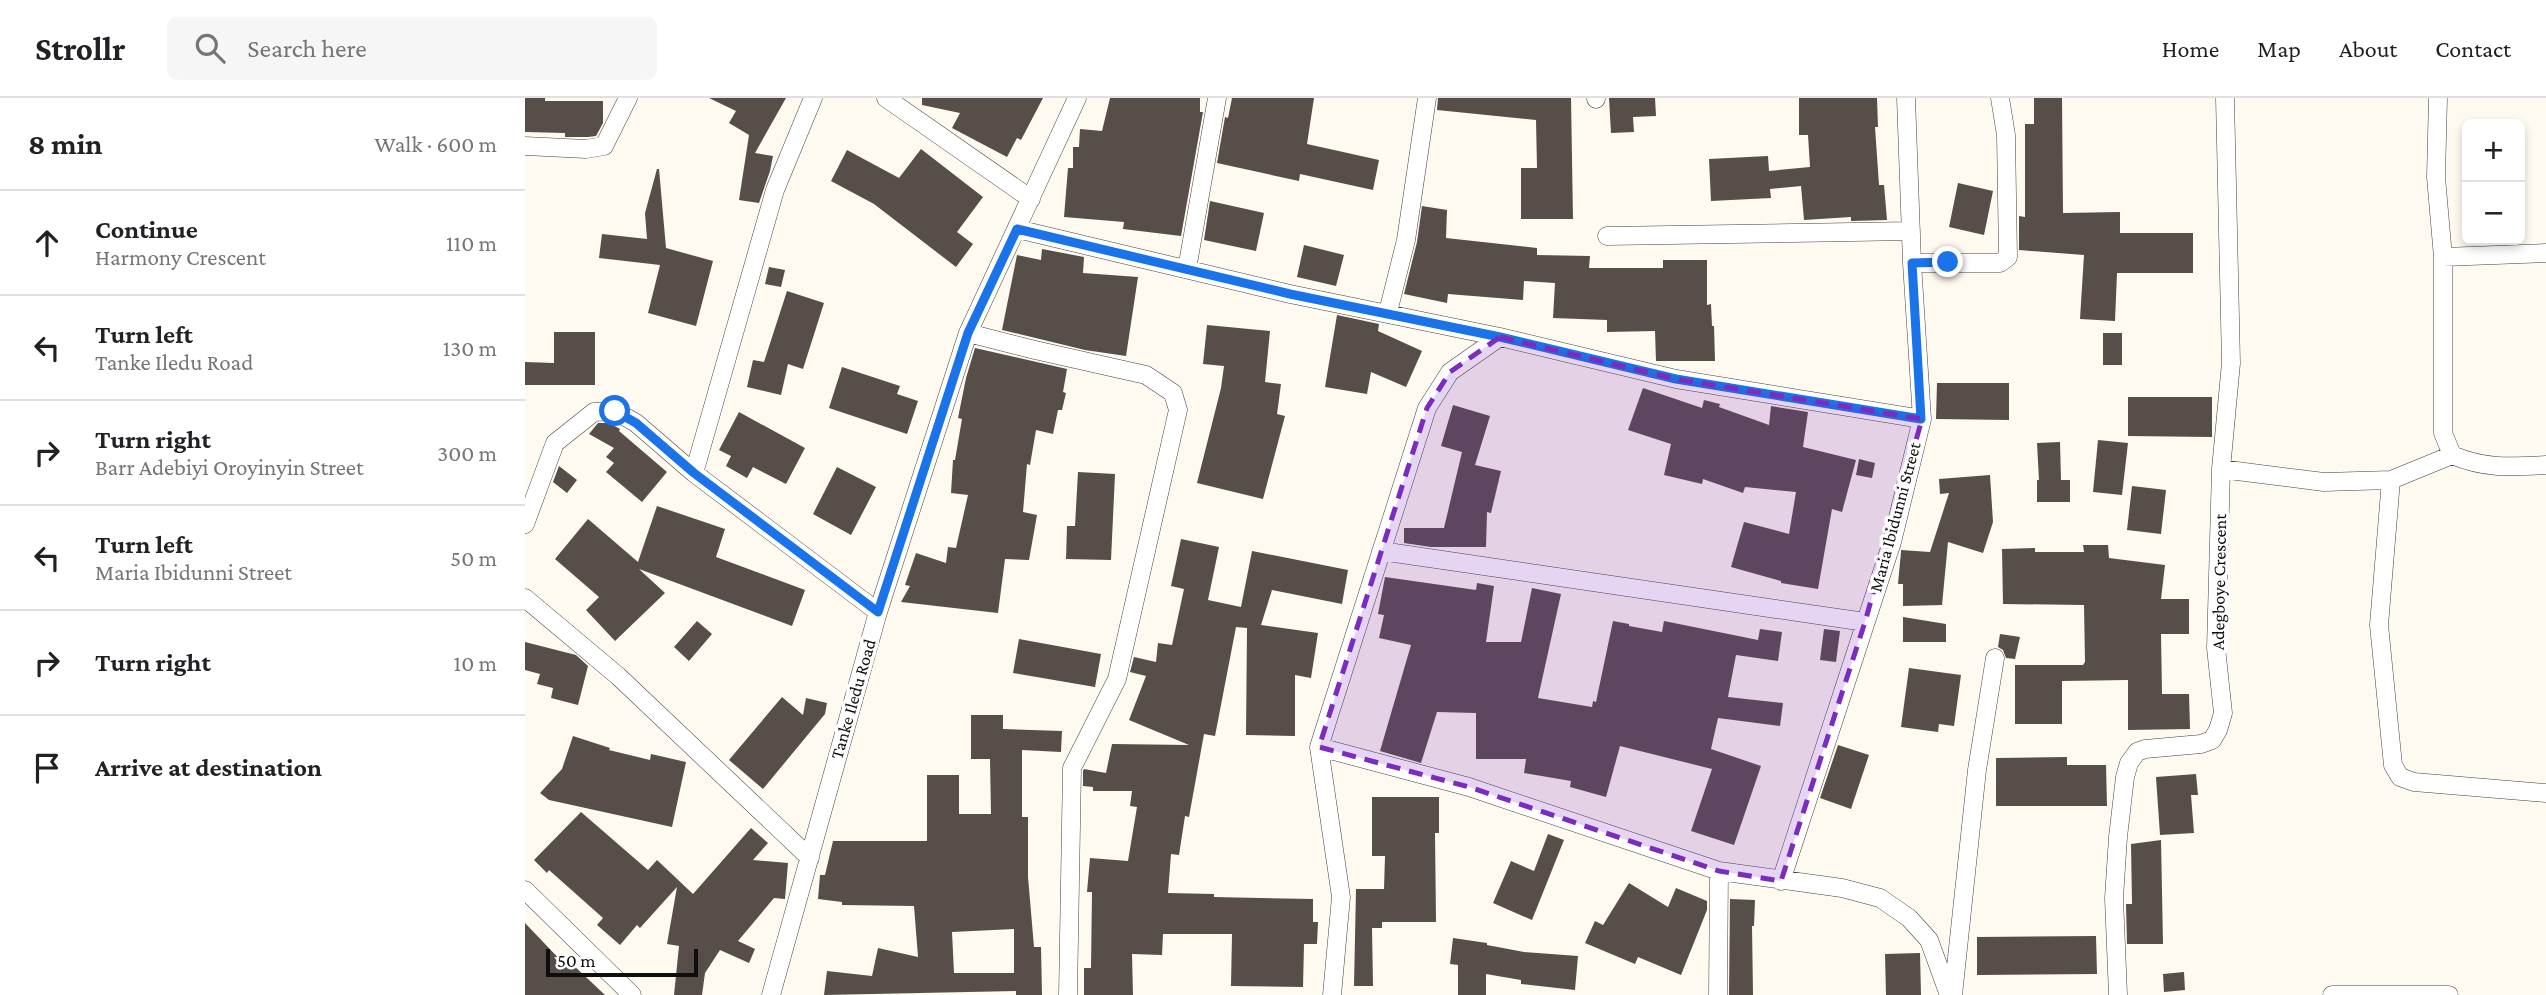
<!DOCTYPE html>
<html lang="en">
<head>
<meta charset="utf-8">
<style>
	:root { --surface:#fff; --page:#f6f6f6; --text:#202124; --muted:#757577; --line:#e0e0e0 }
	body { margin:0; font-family:"Crimson Pro",serif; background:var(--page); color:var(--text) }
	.controls { position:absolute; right:21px; top:21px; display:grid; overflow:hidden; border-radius:10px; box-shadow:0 4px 10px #0003 }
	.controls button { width:63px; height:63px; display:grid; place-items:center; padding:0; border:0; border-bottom:2px solid var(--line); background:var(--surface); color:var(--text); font:35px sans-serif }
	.scale { position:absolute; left:21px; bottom:18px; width:152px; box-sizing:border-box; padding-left:7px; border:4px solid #0e0e0e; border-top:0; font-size:19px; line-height:24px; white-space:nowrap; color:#0e0e0e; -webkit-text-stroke:5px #fff; paint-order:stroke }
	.stop { position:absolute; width:21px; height:21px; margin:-16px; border:5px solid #1a73e8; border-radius:50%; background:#fff }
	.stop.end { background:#1a73e8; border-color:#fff; box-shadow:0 2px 7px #0008 }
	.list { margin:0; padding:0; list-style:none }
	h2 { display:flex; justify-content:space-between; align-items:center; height:91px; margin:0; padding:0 28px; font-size:30px }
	h2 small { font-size:23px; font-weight:400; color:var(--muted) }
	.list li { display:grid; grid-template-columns:46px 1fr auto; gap:21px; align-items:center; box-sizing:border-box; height:105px; padding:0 28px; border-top:2px solid var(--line) }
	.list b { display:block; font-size:26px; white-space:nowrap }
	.list p { margin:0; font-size:23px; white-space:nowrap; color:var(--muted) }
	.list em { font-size:23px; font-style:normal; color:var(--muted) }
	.icon { flex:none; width:38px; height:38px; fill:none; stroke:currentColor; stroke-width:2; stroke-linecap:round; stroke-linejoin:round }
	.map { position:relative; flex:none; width:2021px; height:897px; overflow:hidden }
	header { display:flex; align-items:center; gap:42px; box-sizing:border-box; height:98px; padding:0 35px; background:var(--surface); border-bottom:2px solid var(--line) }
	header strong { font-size:33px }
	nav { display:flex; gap:38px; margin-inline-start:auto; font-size:24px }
	.search { width:490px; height:63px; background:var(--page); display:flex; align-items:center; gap:18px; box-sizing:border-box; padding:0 24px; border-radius:10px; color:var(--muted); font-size:26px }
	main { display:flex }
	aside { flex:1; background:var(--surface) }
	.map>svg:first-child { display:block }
	.building { fill:#574d49; fill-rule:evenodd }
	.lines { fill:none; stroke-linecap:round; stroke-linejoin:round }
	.minor-casing { stroke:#414141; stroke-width:19 }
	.minor { stroke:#fff; stroke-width:18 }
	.route { stroke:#1a73e8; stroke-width:9 }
	.marked { fill:#7b2cbf; fill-opacity:0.2; stroke:#7b2cbf; stroke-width:5; stroke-dasharray:14 9; stroke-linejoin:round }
	.labels { text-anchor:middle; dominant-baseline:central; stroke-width:7; stroke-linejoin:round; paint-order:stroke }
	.street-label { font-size:18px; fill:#0e0e0e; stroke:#fff }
</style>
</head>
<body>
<header>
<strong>Strollr</strong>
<div class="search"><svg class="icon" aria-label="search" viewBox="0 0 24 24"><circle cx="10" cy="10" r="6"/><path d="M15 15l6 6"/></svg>Search here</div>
<nav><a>Home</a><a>Map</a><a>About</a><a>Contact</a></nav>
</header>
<main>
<aside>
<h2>8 min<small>Walk · 600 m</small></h2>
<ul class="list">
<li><svg class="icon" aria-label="ahead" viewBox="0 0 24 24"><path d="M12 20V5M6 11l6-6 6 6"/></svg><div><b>Continue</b><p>Harmony Crescent</p></div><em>110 m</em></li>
<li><svg class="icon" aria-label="left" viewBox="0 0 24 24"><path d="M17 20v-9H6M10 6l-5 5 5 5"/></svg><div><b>Turn left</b><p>Tanke Iledu Road</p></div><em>130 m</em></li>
<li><svg class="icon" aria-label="right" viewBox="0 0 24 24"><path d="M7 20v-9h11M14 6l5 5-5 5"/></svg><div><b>Turn right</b><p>Barr Adebiyi Oroyinyin Street</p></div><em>300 m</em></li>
<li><svg class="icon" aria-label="left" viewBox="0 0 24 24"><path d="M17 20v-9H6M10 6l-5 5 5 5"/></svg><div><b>Turn left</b><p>Maria Ibidunni Street</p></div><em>50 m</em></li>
<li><svg class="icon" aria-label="right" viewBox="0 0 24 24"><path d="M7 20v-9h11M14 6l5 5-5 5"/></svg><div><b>Turn right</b></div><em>10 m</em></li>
<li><svg class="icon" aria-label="arrive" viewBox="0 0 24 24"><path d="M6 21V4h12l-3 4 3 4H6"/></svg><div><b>Arrive at destination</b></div></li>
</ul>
</aside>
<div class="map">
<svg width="2021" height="897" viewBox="0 0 2021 897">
	<rect width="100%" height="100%" fill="#fffaef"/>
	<!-- building -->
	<path class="building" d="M0 0H20V3H78V25L71 38 63 39H40V35L0 34Z
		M184 0H261L230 55 248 58 245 73 234 105 214 102 224 37 204 25 211 13Z
		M397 0H518L496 42 492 40 482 59 427 30 435 15 397 7Z
		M585 0H675V14H678L656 138 598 131 599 124 539 119 543 70H548V49H554L555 31 577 33Z
		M707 0H789L782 46 854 62 848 92 775 76 774 83 692 65 700 19 703 20Z
		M913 0H1046L1048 121H996V70H1012L1011 22 912 12Z
		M1084 0H1130L1131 18 1108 19 1109 34 1086 35Z
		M1274 0H1352L1353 29H1350L1354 87H1359L1362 122 1326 123V119L1279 122 1276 88 1245 91 1246 100 1186 103 1184 61 1243 58 1244 73 1285 69 1283 37H1274Z
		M1509 0H1537L1538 115 1595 114V135H1668V175H1592L1590 223 1555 221 1559 157 1494 152V118L1500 119V26H1509Z
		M396 51 458 99 432 134 448 146 431 169 349 106 306 83 322 52 374 80Z
		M132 71H134L141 150 188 163 171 228 123 215 135 167 74 160 77 136 122 141 120 115Z
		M1433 85 1468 93 1459 137 1424 129Z
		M685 103 739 115 731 153 679 142Z
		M897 108 922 112 921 140 1012 150V157L1065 158 1064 170H1138V162H1182V207L1186 206 1187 228H1189L1190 263H1131L1130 233 1082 234V222L1028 220 1030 185 999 183 998 202 923 196 922 205 879 196 892 144Z
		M779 147 819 157 811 188 772 179Z
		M517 151 559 159 558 175 613 179 601 258 560 252 477 232 492 157 516 162Z
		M244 169 260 172 256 189 240 186Z
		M262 193 299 205 278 271 263 266 256 297 222 289 228 262 239 264Z
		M812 217 854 226 853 233 897 253 881 289 846 274 842 296 800 289Z
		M682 227 745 233 740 284 756 286 752 316 760 318 738 401 672 385 696 290 699 268 678 266Z
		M29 234H70V287H0V264L29 265Z
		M1578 235H1597V267H1578Z
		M450 250 542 271 538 294 541 295 537 312H533L528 336 511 332 505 367 502 366 498 414 512 417 504 462 480 461 473 515 376 504 385 488 380 487 391 455 421 465 423 449 431 450 443 397 426 395 428 362H430L437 321 433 320 441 280Z
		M317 269 375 288 372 296 393 303 382 336 304 310Z
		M1412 285H1484V322L1411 321Z
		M1118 290 1177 310 1179 302 1195 306 1194 309 1244 327 1246 308 1283 314 1278 349 1331 362 1317 414 1307 411 1293 491 1256 485V483L1206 469 1219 424 1264 436 1271 394 1220 389 1218 395 1178 381 1177 386 1139 377 1146 346 1103 332Z
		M1603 299H1687V339L1603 338Z
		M928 307 965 318 950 367 976 373 966 415 962 414 961 449H906L879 445V430H919L937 354 916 348Z
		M214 314 280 350 261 386 228 369 222 380 201 368 206 358 194 352Z
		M73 325H84L95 331 94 333 142 374 117 404 81 374 89 365 81 359 89 350 64 336Z
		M1573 342 1603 345 1597 397 1568 394Z
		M1535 344 1536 382H1545V404H1512V382H1514L1512 345Z
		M1334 361 1350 365 1347 380 1331 377Z
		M34 368 52 382 42 395 28 384Z
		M312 369 351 389 326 437 288 416Z
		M553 374 590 376 586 462 541 461 542 428H550Z
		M1465 377 1468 424 1458 455 1423 444 1417 507 1378 508V486H1373L1376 454V452L1405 454 1424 395 1415 396 1414 381Z
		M1607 388 1641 392 1636 436 1602 432Z
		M132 408 200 431 191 459 280 492 267 528 114 471 140 495 90 543 61 512 74 499 30 461 63 421 113 464Z
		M656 441 694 449 683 502 716 509 727 453 823 472 817 506 747 492 736 527 793 535 786 580 770 577V638L721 637 722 530 711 529 690 638 679 636 664 719 660 718 654 757 646 756 643 795 689 796V799L788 801V824H793L792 846H779L778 889 706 888 707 836H638L637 857 607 856 608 897H559V870H566L567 794H562L565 760 603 763 612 709 605 708 607 693H568V689L558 688V673L559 671 581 675 587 646 664 647 604 622 621 578 605 574 609 559 631 564 633 545 647 547 659 491 646 488Z
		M1558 447H1583L1584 460 1640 467 1636 501H1664V536H1636L1637 596H1664L1665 631 1603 632V582L1537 583V626H1490V567H1558L1560 564 1559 507 1478 506 1477 451 1510 450V454H1559Z
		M860 479 951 492 952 485 969 488 961 544H996L1007 490 1036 496 1013 600 1067 609 1068 603 1071 604 1088 523 1104 526V528L1137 534 1139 523 1233 542 1235 531 1257 534 1253 563 1211 557 1203 599 1258 605 1255 628 1193 620 1186 651 1236 668 1209 747 1166 733 1187 671 1095 648 1081 699 1045 689 1046 683 999 675 1001 661H951V615L912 614 896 665 855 653 886 547 854 540 859 517 853 516Z
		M1378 519 1421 526V544H1378Z
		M172 523 187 536 164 563 149 549Z
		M1299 531 1315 533 1311 564 1295 562Z
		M1475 536 1495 539 1490 561 1481 560 1478 552 1473 549Z
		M494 541 576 556 570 589 488 575Z
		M0 544 51 557 63 568 53 607 26 600 28 590 12 586 15 576 0 572Z
		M1384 570 1436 577 1429 628 1414 626 1413 634 1376 629Z
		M257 599 278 617 281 600 302 605 300 616 238 691 204 662Z
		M446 617H478V631L537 633 536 654 497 652V719H503V779L509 849H516L517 897H491V893L299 897 302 873 347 878 353 850 393 859 389 808 317 807V804L293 801 295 777H300L308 743H402V677H434V716H466L465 661H446ZM489 831V875H429L427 834Z
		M48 638 85 650 84 652 125 662 126 656 161 664 147 729 24 702 15 695 37 671Z
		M1313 647 1344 657 1326 711 1295 700Z
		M1542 659V667H1581L1582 708H1471V660Z
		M1671 676 1673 697H1666L1669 735 1635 737 1631 679Z
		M847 699H914V735H910L911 824H857V830H847L848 888H829L831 791H859L860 758H847Z
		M56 714 123 772 132 762 168 796 226 730 243 745 228 762 263 765 260 801 249 800 213 843 230 851 224 865 195 852 180 875 177 897H149L154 848 142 846 152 789 115 830 112 827 95 847 72 827 78 820 24 772 22 775 9 762Z
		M1023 736 1039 742 1007 822 968 805 986 763 1009 773Z
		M1636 742 1638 846H1602L1601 806H1607L1606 746Z
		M1104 785 1143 809 1151 790 1182 803V812L1156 877 1113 859 1110 866 1060 845 1070 823 1078 827Z
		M1205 801 1230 802 1229 828H1227L1228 897H1204Z
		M0 825 42 869 46 865 80 897H0Z
		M1571 838 1572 876 1452 877V839Z
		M928 840 962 845V847L999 854 1053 858 1050 892 996 886V882L961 876V897H933V867L925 866Z
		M1395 855 1396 897H1361L1360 856Z
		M1659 874 1660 892 1639 894 1638 876Z"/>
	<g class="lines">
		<!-- minor casing -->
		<g class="minor-casing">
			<path id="minor" d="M361 0 506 101
				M1071 0V1
				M1913 0 1911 79 1918 159V335L1927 357C1960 371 1986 369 2021 367
				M0 48 61 51 79 48 103 0
				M492 131 765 196 975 239 1151 281 1397 321
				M1082 138 1386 133
				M1918 159 2021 155
				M1387 165H1475L1483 159 1481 37 1475 0
				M662 171 692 0
				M863 214 881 142 902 0
				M443 235 510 252 621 277 648 295 653 312 592 581 547 670 543 897
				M1696 371 1799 384 1866 382 1927 357
				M169 375 250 92 288 0
				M1866 382 1854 527 1868 667 1875 679 1889 684 2021 695
				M0 426 30 345 69 314 90 313 111 325 169 375 353 514
				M856 453 1340 524
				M0 500 93 578 285 760
				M794 649 944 689 1194 773 1317 790 1355 800 1384 820 1404 842 1424 897
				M1256 783 1367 444 1397 321 1387 165 1381 0
				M0 792 107 897
				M246 897 353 514 443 235 552 0
				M807 897 816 799 794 649 902 310 925 274 975 239
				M1193 897 1194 773
				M1428 897 1452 672 1470 560
				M1593 897 1589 800 1593 739 1600 679 1604 665 1612 654 1620 651 1676 646 1687 642 1693 632 1698 615 1691 550 1696 371 1706 265 1700 0
				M1807 897H1924"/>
		</g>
		<!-- minor -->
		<use href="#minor" class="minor"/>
	</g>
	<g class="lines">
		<!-- route -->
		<path class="route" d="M90 313 111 325 169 375 353 514 443 235 492 131 765 196 975 239 1151 281 1396 321 1387 165 1423 164"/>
	</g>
	<!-- marked area -->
	<path class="marked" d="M975 239 1151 281 1397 321 1340 524 1256 783 1194 773 944 689 794 649 902 310 925 274Z"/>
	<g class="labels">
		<!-- street labels -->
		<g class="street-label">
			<text transform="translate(1370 419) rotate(-75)">Maria Ibidunni Street</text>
			<text transform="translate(1694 484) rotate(-89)">Adegboye Crescent</text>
			<text transform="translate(328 601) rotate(-74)">Tanke Iledu Road</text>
		</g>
	</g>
</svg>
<div class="controls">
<button>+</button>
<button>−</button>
</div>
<div class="scale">50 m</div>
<div class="stop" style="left:90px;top:313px"></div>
<div class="stop end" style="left:1423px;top:164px"></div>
</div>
</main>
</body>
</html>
